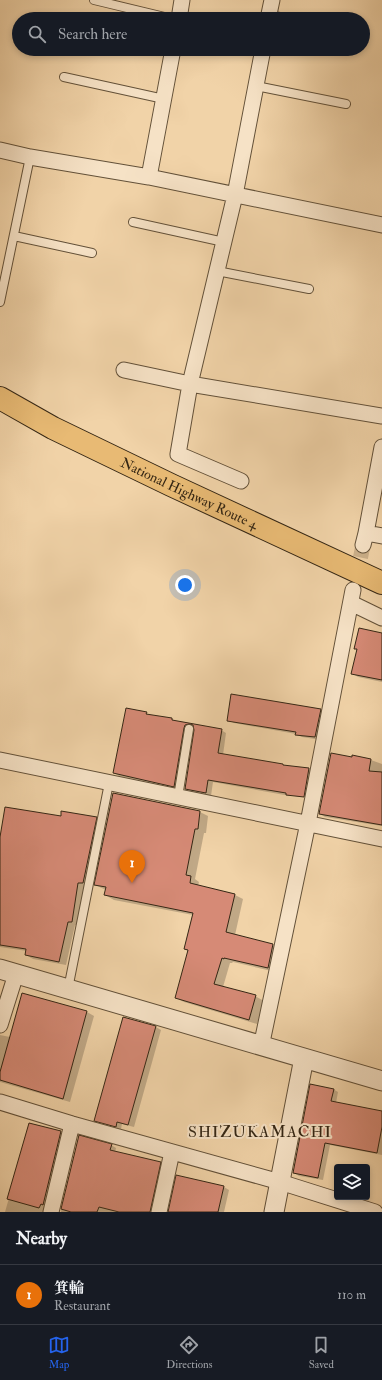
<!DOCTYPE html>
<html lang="en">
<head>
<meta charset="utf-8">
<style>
	:root { --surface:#171b24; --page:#242831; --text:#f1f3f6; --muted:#9ea1a6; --line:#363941; --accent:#2563eb }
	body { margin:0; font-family:"IM FELL Double Pica","Noto Serif JP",serif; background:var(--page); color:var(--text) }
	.controls { position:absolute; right:12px; bottom:12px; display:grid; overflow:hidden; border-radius:4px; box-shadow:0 2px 6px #0003 }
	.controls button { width:36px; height:36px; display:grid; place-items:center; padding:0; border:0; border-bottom:1px solid var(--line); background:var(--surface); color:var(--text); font:20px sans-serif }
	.you { position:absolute; left:185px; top:585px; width:14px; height:14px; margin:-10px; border:3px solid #fff; border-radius:50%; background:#1a73e8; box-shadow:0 0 0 6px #1a73e833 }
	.badge { display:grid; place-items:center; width:26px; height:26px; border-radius:50%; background:var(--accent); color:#fff; font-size:13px; font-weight:700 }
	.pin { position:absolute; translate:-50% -33px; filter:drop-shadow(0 1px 2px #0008) }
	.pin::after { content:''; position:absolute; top:21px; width:14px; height:12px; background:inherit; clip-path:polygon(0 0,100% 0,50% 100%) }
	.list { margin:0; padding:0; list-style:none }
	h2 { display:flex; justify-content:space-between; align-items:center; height:52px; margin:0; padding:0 16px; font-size:17px }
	h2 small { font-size:13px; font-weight:400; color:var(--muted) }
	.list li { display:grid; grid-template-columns:26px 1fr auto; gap:12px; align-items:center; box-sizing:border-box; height:60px; padding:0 16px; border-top:1px solid var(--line) }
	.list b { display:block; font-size:15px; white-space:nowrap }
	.list p { margin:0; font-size:13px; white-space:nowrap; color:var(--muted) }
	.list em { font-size:13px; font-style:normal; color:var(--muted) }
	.icon { flex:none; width:22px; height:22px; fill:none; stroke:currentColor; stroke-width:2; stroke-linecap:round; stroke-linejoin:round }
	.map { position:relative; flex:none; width:382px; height:1212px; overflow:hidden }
	.search { position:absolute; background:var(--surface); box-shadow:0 2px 6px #0003; left:12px; right:12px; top:12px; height:44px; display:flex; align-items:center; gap:10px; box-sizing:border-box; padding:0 14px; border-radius:22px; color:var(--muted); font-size:15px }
	.sheet { height:112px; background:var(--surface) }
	nav { display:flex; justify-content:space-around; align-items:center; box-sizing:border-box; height:56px; border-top:1px solid var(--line); background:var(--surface); font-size:11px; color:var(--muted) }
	nav a { display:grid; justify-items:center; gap:2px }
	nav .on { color:var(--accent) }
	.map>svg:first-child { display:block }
	.shadow { fill:#0003 }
	.building { fill:#d68a76; stroke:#342614 }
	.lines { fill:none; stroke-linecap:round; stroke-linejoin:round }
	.minor-tunnel { stroke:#cbb08a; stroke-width:15; stroke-dasharray:15 8; stroke-linecap:butt }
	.service-casing { stroke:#635139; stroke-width:10 }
	.minor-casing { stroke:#635139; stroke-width:17 }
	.tertiary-casing { stroke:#635139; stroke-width:21 }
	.trunk-casing { stroke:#342614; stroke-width:24 }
	.service { stroke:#f6e2c6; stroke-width:8 }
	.minor { stroke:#f6e2c6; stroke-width:15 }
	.tertiary { stroke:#f6e2c6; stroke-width:19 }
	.trunk { stroke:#e8ba74; stroke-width:22 }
	.labels { text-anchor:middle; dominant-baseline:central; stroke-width:4; stroke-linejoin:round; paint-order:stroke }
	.street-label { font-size:14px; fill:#342614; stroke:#f6e2c6 }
	.quarter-label { font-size:16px; letter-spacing:1px; fill:#342614; stroke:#f6e2c6 }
</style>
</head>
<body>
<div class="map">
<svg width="382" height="1212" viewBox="0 0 382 1212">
	<rect width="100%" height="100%" fill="#f1d3a8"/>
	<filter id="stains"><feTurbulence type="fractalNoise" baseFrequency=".005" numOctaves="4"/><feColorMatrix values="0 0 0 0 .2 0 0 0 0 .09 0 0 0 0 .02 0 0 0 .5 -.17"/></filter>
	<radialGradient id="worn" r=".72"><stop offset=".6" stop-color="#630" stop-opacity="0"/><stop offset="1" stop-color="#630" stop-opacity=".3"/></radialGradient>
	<!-- shadow -->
	<path class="shadow" d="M382 634V682L358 677 353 674 358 649 355 648Z
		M321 710 326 713 321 740 302 737 296 734 234 723 228 720Z
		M146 713 151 716 172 719 177 722 221 730 226 733 223 755 283 765 286 767 309 769 314 772 309 799 291 796 309 799V797L288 794 290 796 213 782 211 796 191 792 186 789 195 730 194 726 190 728 179 789 119 776 114 773Z
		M353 756 371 760 382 764V826L325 817 320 814Z
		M114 794 200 812 208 816 206 833H204L195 879 199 882 198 886 235 895 243 899 235 935 273 945 281 949 276 972 233 962 232 963H230L223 987 255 996 264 1001 257 1024 184 1002 176 998 189 951 185 949 193 915 114 900 105 895 106 890 95 885Z
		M61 817 96 818 103 822 79 926 75 925 66 965 33 959 26 955 27 951 0 947V848Z
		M87 1012 94 1016 70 1102 0 1082V1035L10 1037Z
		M156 1027 161 1030 134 1127 122 1124 121 1129 101 1123 95 1120Z
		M333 1089 338 1092 336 1103 382 1112V1155L330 1145 323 1180 299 1176 294 1173Z
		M30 1124 61 1132 66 1135 48 1212H5Z
		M79 1136 111 1145 116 1148 115 1153 160 1163 166 1166 156 1212H61Z
		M224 1187 229 1190 224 1212H169Z"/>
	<!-- building -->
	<path class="building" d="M359 628 382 633V680L351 674 357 649H354Z
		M231 694 321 709 315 737 295 735 296 732 227 721Z
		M126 708 147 712 146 714 172 718V720L222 729 218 753 283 764V765L309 768 304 797 286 795V793L208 780 206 793 185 789 194 730 193 725 189 724 185 725 184 728 174 787 113 773Z
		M331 753 352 757V755L371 759 369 771 382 772V825L319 814Z
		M113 793 200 811 198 829H195L186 875 191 876 190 883 235 894 226 932 273 944 268 968 224 958V959L222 958 214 984 256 995 249 1020 175 998 188 950 184 949 193 913 104 895 106 887 94 885Z
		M5 807 61 816V811L97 817 83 883H78L72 922H68L59 962 25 955 26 949 0 945V837Z
		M22 993 87 1011 63 1099 0 1080V1072Z
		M123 1017 156 1026 128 1125 117 1122 116 1127 94 1121Z
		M310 1084 334 1089 331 1101 382 1111V1127L377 1153 325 1143 318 1178 293 1173Z
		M29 1123 61 1131 43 1205 41 1204 39 1208 7 1199Z
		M79 1135 112 1144 110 1150 161 1162 150 1212H119L99 1207 97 1212H71L61 1209Z
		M176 1175 224 1186 218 1212H168Z"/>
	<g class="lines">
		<!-- minor-tunnel -->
		<path class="minor-tunnel" d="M356 580 363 545"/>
		<!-- service casing -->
		<g class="service-casing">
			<path id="service" d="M94 0 173 19
				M269 15 290 19
				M64 77 164 99
				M256 86 346 104
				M133 222 224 242
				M14 236 92 253
				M217 271 309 289
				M0 302 30 157
				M178 797 189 729
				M68 989 109 783"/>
		</g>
		<!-- minor casing -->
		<g class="minor-casing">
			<path id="minor" d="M179 19 182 0
				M268 19 272 0
				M0 150 30 157 149 177 382 225
				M149 177 173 49
				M124 370 190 384 235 195 263 49
				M241 481 178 454 190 384 382 416
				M366 533 382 447
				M363 545 366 533 382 536
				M351 603 382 618
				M0 760 382 839
				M0 1025 16 974
				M261 1047 308 823 353 590
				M0 1102 72 1124 280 1182 375 1212
				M51 1212 72 1124
				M159 1212 172 1152"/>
		</g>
		<!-- tertiary casing -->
		<g class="tertiary-casing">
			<path id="tertiary" d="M0 969 382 1081
				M274 1212 304 1058"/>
		</g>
		<!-- trunk casing -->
		<g class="trunk-casing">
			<g id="trunk">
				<path id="s1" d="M0 398 53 428 171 485 382 583"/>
			</g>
		</g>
		<!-- service -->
		<use href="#service" class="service"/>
		<!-- minor -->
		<use href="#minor" class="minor"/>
		<!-- tertiary -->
		<use href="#tertiary" class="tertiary"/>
		<!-- trunk -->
		<use href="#trunk" class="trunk"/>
	</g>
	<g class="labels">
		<!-- street labels -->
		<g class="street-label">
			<text stroke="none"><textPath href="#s1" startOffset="212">National Highway Route 4</textPath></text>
		</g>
		<!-- quarter labels -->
		<g class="quarter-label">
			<text x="260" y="1132">SHIZUKAMACHI</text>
		</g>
	</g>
	<rect width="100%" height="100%" filter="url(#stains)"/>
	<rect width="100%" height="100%" fill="url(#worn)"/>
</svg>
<div class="controls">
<button><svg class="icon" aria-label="layers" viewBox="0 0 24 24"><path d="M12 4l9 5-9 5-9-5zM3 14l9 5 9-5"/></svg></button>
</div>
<div class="you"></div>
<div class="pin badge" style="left:132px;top:883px;background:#e8710a">1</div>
<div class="search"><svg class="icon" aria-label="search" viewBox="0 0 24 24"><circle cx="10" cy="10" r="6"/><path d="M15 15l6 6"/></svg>Search here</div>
</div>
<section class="sheet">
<h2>Nearby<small></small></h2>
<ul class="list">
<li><span class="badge" style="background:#e8710a">1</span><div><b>箕輪</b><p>Restaurant</p></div><em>110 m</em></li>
</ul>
</section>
<nav>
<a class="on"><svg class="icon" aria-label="map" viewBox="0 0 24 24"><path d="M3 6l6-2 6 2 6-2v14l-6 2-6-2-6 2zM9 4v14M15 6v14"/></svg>Map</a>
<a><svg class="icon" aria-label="directions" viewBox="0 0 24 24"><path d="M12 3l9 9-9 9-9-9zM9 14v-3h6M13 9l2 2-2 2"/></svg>Directions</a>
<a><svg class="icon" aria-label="saved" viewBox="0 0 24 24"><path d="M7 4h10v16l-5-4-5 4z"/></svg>Saved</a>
</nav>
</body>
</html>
